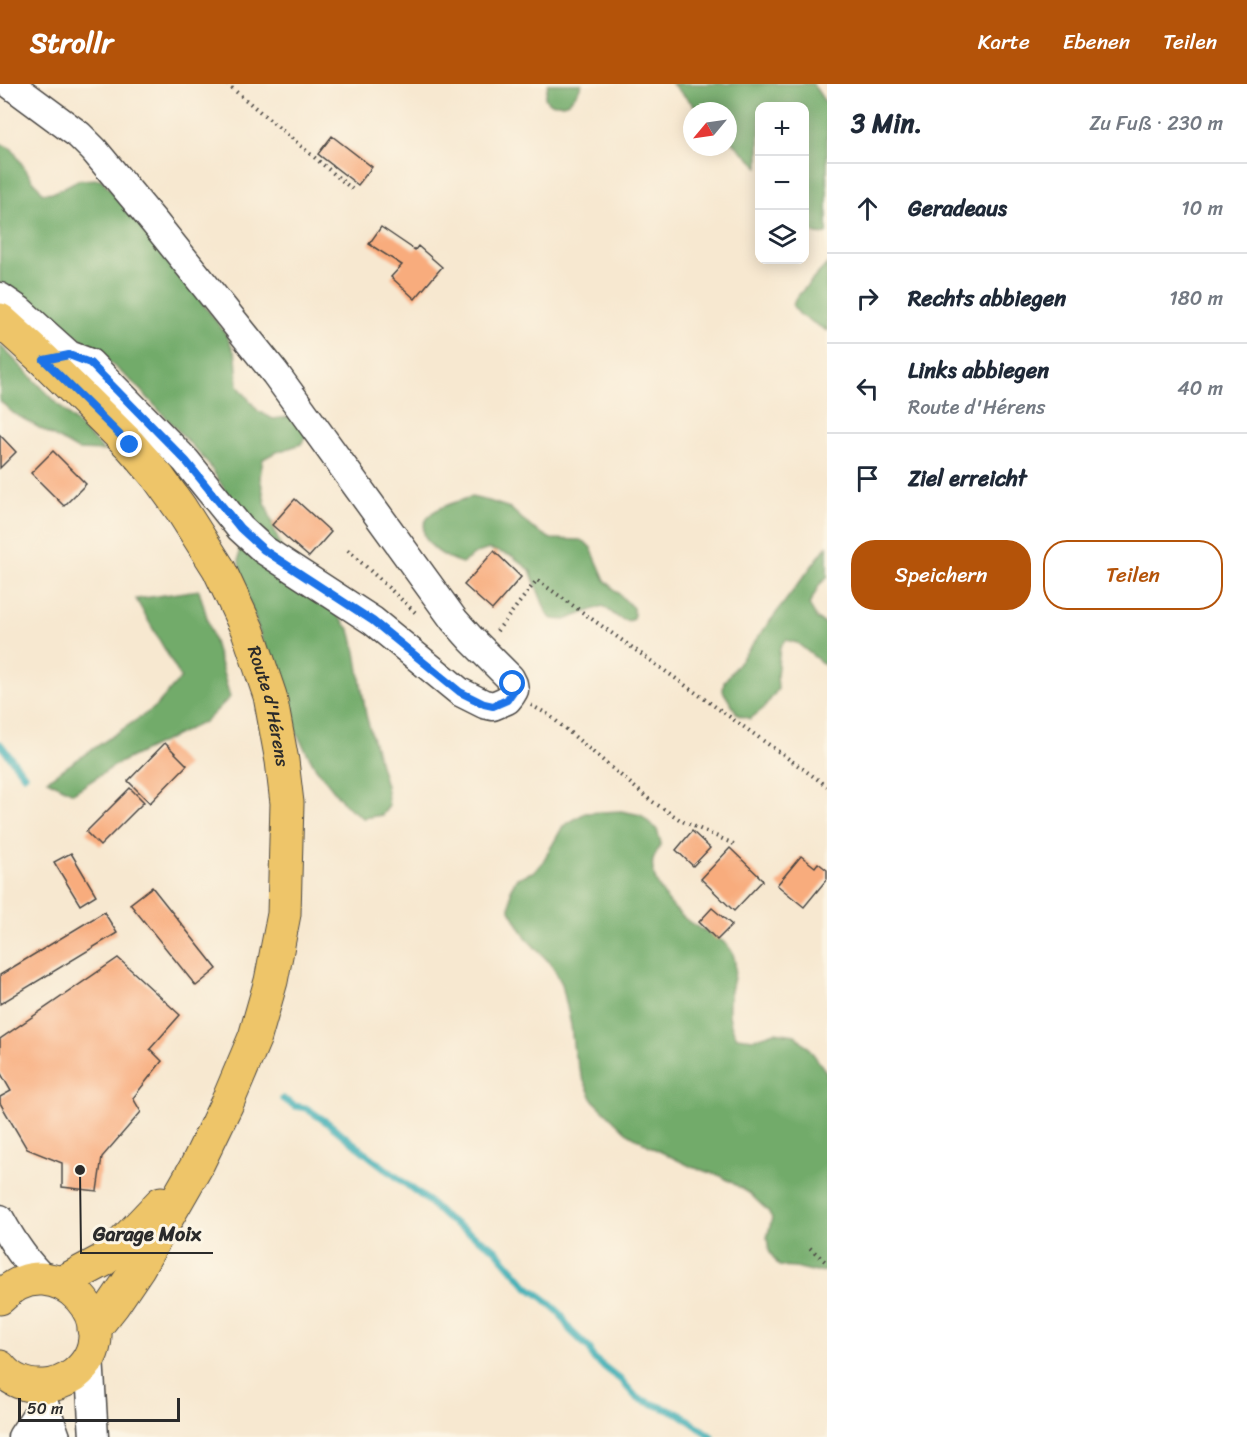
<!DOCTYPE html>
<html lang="de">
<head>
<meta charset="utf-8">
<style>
	:root { --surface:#fff; --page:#f2f2f3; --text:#1f2937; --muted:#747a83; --line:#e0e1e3; --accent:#b45309 }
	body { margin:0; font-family:Sriracha,sans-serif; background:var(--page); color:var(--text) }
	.controls { position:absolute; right:18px; top:18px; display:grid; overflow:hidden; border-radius:12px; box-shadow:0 3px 15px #0003 }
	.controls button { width:54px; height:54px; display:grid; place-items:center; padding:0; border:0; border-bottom:2px solid var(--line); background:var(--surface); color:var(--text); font:30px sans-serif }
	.compass { position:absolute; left:683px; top:18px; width:54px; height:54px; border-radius:50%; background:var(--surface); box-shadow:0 3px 15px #0003; rotate:241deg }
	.scale { position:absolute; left:18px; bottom:15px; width:162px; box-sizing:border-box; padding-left:6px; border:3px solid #2b2b2b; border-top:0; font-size:16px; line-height:21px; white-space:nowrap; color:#2b2b2b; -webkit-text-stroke:4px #fcf5e5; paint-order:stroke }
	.stop { position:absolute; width:18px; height:18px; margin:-14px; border:4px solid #1a73e8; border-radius:50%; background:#fff }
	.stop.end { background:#1a73e8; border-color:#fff; box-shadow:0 2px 6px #0008 }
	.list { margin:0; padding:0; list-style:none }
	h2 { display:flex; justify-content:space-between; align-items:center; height:78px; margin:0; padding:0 24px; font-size:26px }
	h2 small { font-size:20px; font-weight:400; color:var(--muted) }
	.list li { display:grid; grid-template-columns:39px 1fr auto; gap:18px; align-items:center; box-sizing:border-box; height:90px; padding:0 24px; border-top:2px solid var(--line) }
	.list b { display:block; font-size:22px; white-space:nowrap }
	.list p { margin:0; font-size:20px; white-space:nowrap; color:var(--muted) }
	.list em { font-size:20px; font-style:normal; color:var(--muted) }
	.actions { display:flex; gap:12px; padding:18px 24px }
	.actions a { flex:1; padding:14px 0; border:2px solid var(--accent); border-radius:24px; text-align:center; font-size:21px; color:var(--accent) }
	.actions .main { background:var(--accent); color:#fff }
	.icon { flex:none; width:33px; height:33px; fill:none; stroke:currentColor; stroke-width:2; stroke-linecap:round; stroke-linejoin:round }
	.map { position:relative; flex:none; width:827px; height:1353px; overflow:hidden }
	header { display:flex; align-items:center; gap:36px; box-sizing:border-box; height:84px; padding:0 30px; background:var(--accent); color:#fff }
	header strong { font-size:28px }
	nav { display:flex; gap:33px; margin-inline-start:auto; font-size:21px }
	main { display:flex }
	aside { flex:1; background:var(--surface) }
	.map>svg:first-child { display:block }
	.forest { fill:#72ab6a; stroke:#4e6b4a; stroke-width:1.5 }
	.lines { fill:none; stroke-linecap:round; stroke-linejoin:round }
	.stream { stroke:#3caeb5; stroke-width:7 }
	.building { fill:#f8ac7d }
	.minor-casing { stroke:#4a4744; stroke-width:31 }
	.major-casing { stroke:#4a4744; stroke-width:35 }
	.path { stroke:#4a4744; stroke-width:4; stroke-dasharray:1.5 4.5; stroke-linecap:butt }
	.minor { stroke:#fff; stroke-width:28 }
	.major { stroke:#eec569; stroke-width:33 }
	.route { stroke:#1a73e8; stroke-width:8 }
	.labels { text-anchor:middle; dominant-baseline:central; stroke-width:6; stroke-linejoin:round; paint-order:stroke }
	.street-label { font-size:18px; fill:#2b2b2b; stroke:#fcf5e5 }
	.leader { fill:none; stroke:#2b2b2b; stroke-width:2 }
	.callout-dot { fill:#2b2b2b; stroke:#fcf5e5; stroke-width:2 }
	.callout-label { font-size:20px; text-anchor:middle; font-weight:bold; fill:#2b2b2b; stroke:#fcf5e5; stroke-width:6; stroke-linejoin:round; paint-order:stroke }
</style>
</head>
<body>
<header>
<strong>Strollr</strong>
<nav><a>Karte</a><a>Ebenen</a><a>Teilen</a></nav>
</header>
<main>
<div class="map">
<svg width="827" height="1353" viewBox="0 0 827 1353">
	<rect width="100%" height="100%" fill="#fcf5e5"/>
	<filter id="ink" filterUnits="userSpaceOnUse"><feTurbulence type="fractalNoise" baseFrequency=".0167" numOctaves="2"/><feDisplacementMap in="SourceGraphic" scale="12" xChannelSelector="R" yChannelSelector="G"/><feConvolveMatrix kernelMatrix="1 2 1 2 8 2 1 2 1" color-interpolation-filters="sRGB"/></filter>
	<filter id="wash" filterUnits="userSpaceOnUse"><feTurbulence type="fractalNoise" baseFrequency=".008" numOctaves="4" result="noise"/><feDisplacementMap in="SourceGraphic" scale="24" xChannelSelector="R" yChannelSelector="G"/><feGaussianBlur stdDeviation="1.35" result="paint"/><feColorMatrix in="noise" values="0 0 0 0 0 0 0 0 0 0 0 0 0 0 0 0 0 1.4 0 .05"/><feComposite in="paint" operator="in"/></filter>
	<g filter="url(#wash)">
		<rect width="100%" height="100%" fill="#f7e8d0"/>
		<!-- forest -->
		<path class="forest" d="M548 0H582C573 17 568 23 549 19L545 14Z
			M672 0H813L827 21V150C816 152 812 149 805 141L804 22H760L759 83 728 54V27H700Z
			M0 59 12 65 29 91 43 109 55 108 78 96 101 95 150 149 226 250 236 272 238 302 258 327 273 335 296 332 308 349 301 360 274 369 263 375 260 393 265 418 282 467 350 546 356 568 366 631 386 702 389 722 382 731 363 734 345 721 314 681 287 632 248 514 239 480V463L231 420 223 403 208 379 136 301 84 257 0 199Z
			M827 180V247L800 231 793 222 795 215Z
			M0 261 104 367 78 366 13 329 0 317Z
			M471 413 489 417 510 424 532 444 551 455 580 456 585 458 591 464 605 496 633 524 634 531 632 536C620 539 612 528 603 522L565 536 552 535 547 530 530 486 512 472 489 465 477 469 462 479C442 474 409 452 431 430 439 422 460 417 471 413Z
			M827 462V494L820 500 809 521 817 535 827 541V583L797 559 786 556 780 563 777 591 778 605 764 624 750 635 738 631 723 607 724 598Z
			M199 506 230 613 206 637 117 680 73 709 47 696 154 624 181 594 136 515Z
			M621 727 641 731 657 746 661 759C659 764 655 770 653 776 649 797 672 825 688 837 698 845 720 853 727 861 743 878 731 899 729 918 728 930 730 943 737 953L754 955 775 948 795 951 808 963 827 989V1187L816 1188 795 1183 779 1182 769 1167 767 1154 772 1134 768 1127 749 1109 721 1092 692 1083 653 1064 626 1048 593 1016 582 993 574 969 571 941 562 900 551 880 526 854 510 826 511 804 517 794 535 787 542 779 563 742 585 729Z"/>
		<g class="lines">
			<!-- stream -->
			<path class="stream" d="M0 660 24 691
				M283 1015 295 1022 306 1024 328 1039 373 1075 427 1116 446 1134 495 1165 528 1203 541 1212 560 1229 570 1246 590 1265 593 1274 621 1296 637 1314 680 1330 712 1353"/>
		</g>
		<g id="blocks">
			<!-- building -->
			<path class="building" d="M332 52 372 83 358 101 318 70Z
				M381 143 415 166 418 162 442 183 415 215 391 193 402 181 369 160Z
				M0 351 16 368 0 384Z
				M53 367 86 400 64 422 31 389Z
				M295 415 331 448 309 473 272 441Z
				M494 467 521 493 492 526 464 501Z
				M165 659 187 681 150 719 128 697Z
				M130 704 144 718 100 762 86 748Z
				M692 747 710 764 693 782 676 766Z
				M730 764 763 796 734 827 701 795Z
				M71 769 96 811 80 821 54 778Z
				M801 772 815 783 818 779 827 786V795L804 823 777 801Z
				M152 803 217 885 196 902 130 820Z
				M712 824 732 841 717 856 699 838Z
				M104 828 117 849 0 920V891Z
				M118 874 180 931 150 965 162 977 133 1014 141 1028 102 1073 97 1107 62 1103V1079L27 1065 0 1019V1013L11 1007 0 988V955Z"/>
		</g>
	</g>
	<g filter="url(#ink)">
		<use href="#blocks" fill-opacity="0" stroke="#4a4744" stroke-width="1.5"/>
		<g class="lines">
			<!-- minor casing -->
			<g class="minor-casing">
				<path id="minor" d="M10 0 79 51 94 66 154 138 275 289 454 536 471 555 510 594 513 600 514 606 511 611 507 616 493 622 484 620 460 608 373 537 264 466 240 444 186 377 90 279 69 271 44 276
					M0 213 19 226 69 271
					M0 1135C12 1157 25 1178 44 1195
					M89 1273 94 1353
					M33 1302 44 1320 56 1353
					M22 1353 44 1320"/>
			</g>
			<!-- major casing -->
			<g class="major-casing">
				<g id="major">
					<path id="s1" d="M0 236 44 276 130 361 158 393 181 425 219 485 248 547 270 612 282 677 287 719 284 830 271 897 255 953 227 1019 196 1083 138 1184 113 1221 94 1245"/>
					<path d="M61 1199 102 1177 119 1163 161 1119"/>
					<path d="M0 1214C55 1156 133 1245 74 1291 65 1297 55 1302 44 1302 27 1303 11 1297 0 1283"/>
				</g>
			</g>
			<!-- path -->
			<path class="path" d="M227 0 352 105
				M348 466 418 531
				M497 547 537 496 827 702
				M531 621 549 631 650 716 682 737 736 761
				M810 1164 827 1179"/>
			<!-- minor -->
			<use href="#minor" class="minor"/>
			<!-- major -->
			<use href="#major" class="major"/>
		</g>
	</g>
	<g class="lines" filter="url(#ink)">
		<!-- route -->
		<path class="route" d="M130 361 44 276 69 271 90 279 186 377 240 444 264 466 373 537 460 608 484 620 493 622 507 616 514 606 513 600"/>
	</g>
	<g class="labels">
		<!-- street labels -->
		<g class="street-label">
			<text stroke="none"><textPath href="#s1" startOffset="480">Route d'Hérens</textPath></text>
		</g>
	</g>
	<!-- callouts -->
	<path class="leader" d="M80 1086L81 1169H213"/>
	<circle class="callout-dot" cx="80" cy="1086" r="6"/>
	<g class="callout-label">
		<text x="147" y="1157">Garage Moix</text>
	</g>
</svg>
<div class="controls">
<button>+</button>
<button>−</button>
<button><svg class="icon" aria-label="layers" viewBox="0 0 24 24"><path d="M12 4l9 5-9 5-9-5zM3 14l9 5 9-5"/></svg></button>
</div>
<svg class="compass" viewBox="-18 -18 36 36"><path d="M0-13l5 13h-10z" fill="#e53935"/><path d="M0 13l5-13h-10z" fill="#747a83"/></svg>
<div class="scale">50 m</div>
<div class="stop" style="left:513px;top:600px"></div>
<div class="stop end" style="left:130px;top:361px"></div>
</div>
<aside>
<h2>3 Min.<small>Zu Fuß · 230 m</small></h2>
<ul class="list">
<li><svg class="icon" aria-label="ahead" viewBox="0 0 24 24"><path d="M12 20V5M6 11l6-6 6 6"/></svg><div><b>Geradeaus</b></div><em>10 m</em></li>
<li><svg class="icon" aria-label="right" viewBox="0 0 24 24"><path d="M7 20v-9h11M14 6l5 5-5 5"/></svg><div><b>Rechts abbiegen</b></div><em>180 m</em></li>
<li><svg class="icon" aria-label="left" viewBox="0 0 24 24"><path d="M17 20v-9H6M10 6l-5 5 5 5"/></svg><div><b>Links abbiegen</b><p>Route d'Hérens</p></div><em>40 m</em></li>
<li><svg class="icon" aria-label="arrive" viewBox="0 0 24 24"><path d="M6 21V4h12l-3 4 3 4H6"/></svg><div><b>Ziel erreicht</b></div></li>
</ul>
<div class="actions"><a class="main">Speichern</a><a>Teilen</a></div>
</aside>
</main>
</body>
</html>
